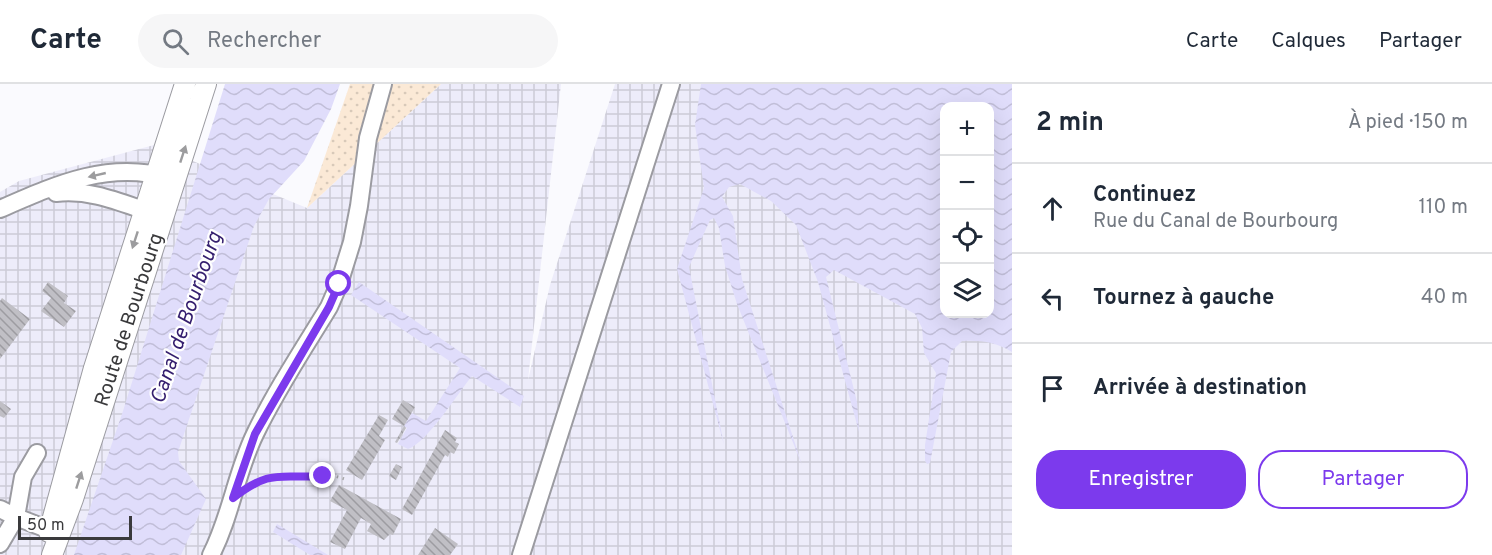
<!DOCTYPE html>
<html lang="fr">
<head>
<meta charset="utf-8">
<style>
	:root { --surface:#fff; --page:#f6f6f7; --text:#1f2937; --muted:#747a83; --line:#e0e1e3; --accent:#7c3aed }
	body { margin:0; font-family:Overpass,sans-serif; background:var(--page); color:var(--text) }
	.controls { position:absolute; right:18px; top:18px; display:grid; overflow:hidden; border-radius:12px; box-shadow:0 6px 24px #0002 }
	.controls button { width:54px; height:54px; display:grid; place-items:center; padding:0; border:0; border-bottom:2px solid var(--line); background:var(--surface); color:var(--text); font:30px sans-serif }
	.scale { position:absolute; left:18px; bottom:15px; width:114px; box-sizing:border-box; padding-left:6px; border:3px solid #3a3a3c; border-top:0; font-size:16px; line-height:21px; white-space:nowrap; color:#3a3a3c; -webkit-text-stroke:4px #fff; paint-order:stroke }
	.stop { position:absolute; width:18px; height:18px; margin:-14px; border:4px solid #7c3aed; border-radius:50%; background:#fff }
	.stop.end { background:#7c3aed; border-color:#fff; box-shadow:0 2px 6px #0008 }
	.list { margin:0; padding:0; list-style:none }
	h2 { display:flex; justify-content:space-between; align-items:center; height:78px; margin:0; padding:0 24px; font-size:26px }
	h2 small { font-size:20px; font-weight:400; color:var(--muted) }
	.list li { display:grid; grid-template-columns:39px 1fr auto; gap:18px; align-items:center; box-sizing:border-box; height:90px; padding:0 24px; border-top:2px solid var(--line) }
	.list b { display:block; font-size:22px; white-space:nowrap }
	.list p { margin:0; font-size:20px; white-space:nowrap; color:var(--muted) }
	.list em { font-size:20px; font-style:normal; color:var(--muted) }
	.actions { display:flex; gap:12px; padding:18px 24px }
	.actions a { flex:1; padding:14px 0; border:2px solid var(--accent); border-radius:24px; text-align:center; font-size:21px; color:var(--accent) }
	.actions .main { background:var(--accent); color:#fff }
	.icon { flex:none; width:33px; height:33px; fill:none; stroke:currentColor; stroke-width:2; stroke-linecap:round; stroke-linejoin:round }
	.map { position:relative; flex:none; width:1012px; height:471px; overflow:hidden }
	header { display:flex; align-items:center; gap:36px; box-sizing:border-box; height:84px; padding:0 30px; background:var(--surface); border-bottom:2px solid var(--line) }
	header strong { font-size:28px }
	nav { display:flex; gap:33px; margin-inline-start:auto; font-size:21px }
	.search { width:420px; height:54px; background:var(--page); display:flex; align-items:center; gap:15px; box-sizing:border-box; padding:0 21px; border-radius:33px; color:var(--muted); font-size:22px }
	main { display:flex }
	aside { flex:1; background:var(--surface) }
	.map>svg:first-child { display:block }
	.industrial { fill:url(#industrial-grid); fill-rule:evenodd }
	.grass { fill:url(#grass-dots) }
	.water { fill:url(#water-waves); fill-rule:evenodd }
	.building { fill:url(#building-back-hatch) }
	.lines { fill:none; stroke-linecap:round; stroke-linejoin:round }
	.minor-casing { stroke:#9b9ba1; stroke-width:20 }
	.major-casing { stroke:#9b9ba1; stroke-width:22 }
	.path { stroke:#a8a8ab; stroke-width:3; stroke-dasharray:1.5 4.5; stroke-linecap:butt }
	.minor { stroke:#fff; stroke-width:16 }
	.major { stroke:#fff; stroke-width:20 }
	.oneway { fill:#9c9c9e }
	.route { stroke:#7c3aed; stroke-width:8 }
	.labels { text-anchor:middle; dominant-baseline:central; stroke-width:4.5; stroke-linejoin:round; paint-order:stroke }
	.street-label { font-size:20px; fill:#3a3a3c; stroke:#fff }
	.water-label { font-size:21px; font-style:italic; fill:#341e6e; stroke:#fff }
</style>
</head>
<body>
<header>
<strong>Carte</strong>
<div class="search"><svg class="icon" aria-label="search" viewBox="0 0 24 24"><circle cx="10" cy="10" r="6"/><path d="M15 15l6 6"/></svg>Rechercher</div>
<nav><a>Carte</a><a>Calques</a><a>Partager</a></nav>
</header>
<main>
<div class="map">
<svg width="1012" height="471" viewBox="0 0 1012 471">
	<defs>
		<pattern id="industrial-grid" width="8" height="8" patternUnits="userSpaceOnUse" patternTransform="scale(1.5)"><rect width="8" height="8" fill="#edecfa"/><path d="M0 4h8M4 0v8" fill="none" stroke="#cccbd7"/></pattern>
		<pattern id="grass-dots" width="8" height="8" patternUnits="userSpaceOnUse" patternTransform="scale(1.5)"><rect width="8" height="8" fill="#fbe9d6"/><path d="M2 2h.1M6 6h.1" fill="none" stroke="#d8c9b9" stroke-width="1.8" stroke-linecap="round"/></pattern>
		<pattern id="water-waves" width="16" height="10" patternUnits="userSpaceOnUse" patternTransform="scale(1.5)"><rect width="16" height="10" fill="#e0ddfb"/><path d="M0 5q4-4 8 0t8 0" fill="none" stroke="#c1bed8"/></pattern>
		<pattern id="building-back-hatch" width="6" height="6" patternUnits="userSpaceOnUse" patternTransform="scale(1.5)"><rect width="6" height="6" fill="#c0bfc5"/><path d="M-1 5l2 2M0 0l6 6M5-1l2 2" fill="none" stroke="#9d9ca1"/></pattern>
	</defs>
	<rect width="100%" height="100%" fill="#fafafe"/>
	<!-- industrial -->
	<path class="industrial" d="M441 0H561L528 296 550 201 615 0H1012V471H0V108L19 97 154 61 307 124ZM944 22H990V230H944Z"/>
	<!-- grass -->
	<path class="grass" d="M350 0H441L307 124Z"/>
	<!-- water -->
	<path class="water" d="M225 0H340L331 25 304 77 269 115 254 142 178 368 179 377 206 415 181 471H74L123 327Z
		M701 0H1012V268C996 258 981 256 962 257L951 268 930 379 927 380 925 377V361L936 289 924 269 922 244 915 230 834 186 826 193 857 318 859 348 818 198 796 141 771 117 740 100 729 103 722 113 733 132 742 195 802 381 737 220 725 182 719 144 714 134 710 136 689 183 724 361 677 185 704 104 695 41ZM944 22H990V230H944Z
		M359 198 524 312 520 323 472 292C458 309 427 359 408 365L398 360 407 344 404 342 412 329 426 337 460 284 351 211Z
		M277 440 328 471H310L273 448Z"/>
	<!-- building -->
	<path class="building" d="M48 198 68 212 64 219 76 227 64 243 41 227 51 214 42 207Z
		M2 214 30 235 0 275V217Z
		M403 316 415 323 404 342 392 335Z
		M0 317 11 325 4 334 0 332Z
		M379 331 388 336 379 352 385 356 362 396 346 386Z
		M404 342 406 344 397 359 395 358Z
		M445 346 457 354 455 358 459 360 454 370 450 368 448 373 445 371 412 431 402 425Z
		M396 380 402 383 396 396 389 392Z
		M339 401 401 435 393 451 390 450 384 456 367 447 371 440 361 434 345 465 330 458 347 426 330 417Z
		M435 444 458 460 450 471H418Z"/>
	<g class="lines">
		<!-- minor casing -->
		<g class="minor-casing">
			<path id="minor" d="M56 109C92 105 121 119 155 130
				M0 125C55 101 109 76 169 94
				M0 425 16 433 23 393 37 369
				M0 460 16 433 60 450
				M211 471C231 432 236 389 255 350 276 306 304 264 329 223L339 200 352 158 359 122 368 54 383 0
				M521 471 671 0"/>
		</g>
		<!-- major casing -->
		<g class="major-casing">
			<path id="major" d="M49 448 94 284 185 0
				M52 471 73 415 206 0"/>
		</g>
		<!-- path -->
		<path class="path" d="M254 398 276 391 335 392 348 396"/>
		<!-- minor -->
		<use href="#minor" class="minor"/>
		<!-- major -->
		<use href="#major" class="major"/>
	</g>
	<!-- one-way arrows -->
	<defs><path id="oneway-solid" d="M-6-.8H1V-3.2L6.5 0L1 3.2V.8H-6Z" transform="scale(1.5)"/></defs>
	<g class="oneway">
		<use href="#oneway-solid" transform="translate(183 70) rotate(-72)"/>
		<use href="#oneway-solid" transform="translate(97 91) rotate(167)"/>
		<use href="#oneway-solid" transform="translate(135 156) rotate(108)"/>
		<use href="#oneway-solid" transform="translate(79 396) rotate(-72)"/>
	</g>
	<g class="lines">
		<!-- route -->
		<path class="route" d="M323 392C279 395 272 384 233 414L255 350 329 223 339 200"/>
	</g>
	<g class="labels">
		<!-- street labels -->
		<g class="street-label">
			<text transform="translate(130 236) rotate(-72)">Route de Bourbourg</text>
		</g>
		<!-- water labels -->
		<g class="water-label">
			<text transform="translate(187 234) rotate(-71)">Canal de Bourbourg</text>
		</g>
	</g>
</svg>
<div class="controls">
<button>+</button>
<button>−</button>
<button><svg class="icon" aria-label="locate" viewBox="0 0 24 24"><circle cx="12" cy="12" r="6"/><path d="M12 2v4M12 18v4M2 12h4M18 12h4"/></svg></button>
<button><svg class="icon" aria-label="layers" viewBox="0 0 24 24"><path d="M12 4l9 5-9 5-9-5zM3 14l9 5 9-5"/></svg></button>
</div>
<div class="scale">50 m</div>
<div class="stop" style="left:339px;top:200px"></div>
<div class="stop end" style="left:323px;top:392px"></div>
</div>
<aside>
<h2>2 min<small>À pied · 150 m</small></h2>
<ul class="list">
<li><svg class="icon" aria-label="ahead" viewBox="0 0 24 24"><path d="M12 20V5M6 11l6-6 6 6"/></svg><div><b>Continuez</b><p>Rue du Canal de Bourbourg</p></div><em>110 m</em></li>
<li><svg class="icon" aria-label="left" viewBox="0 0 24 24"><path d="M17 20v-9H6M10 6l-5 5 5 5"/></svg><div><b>Tournez à gauche</b></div><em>40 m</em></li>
<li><svg class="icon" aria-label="arrive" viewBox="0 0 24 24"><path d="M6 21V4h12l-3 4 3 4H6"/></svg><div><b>Arrivée à destination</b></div></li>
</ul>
<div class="actions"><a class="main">Enregistrer</a><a>Partager</a></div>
</aside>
</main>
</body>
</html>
